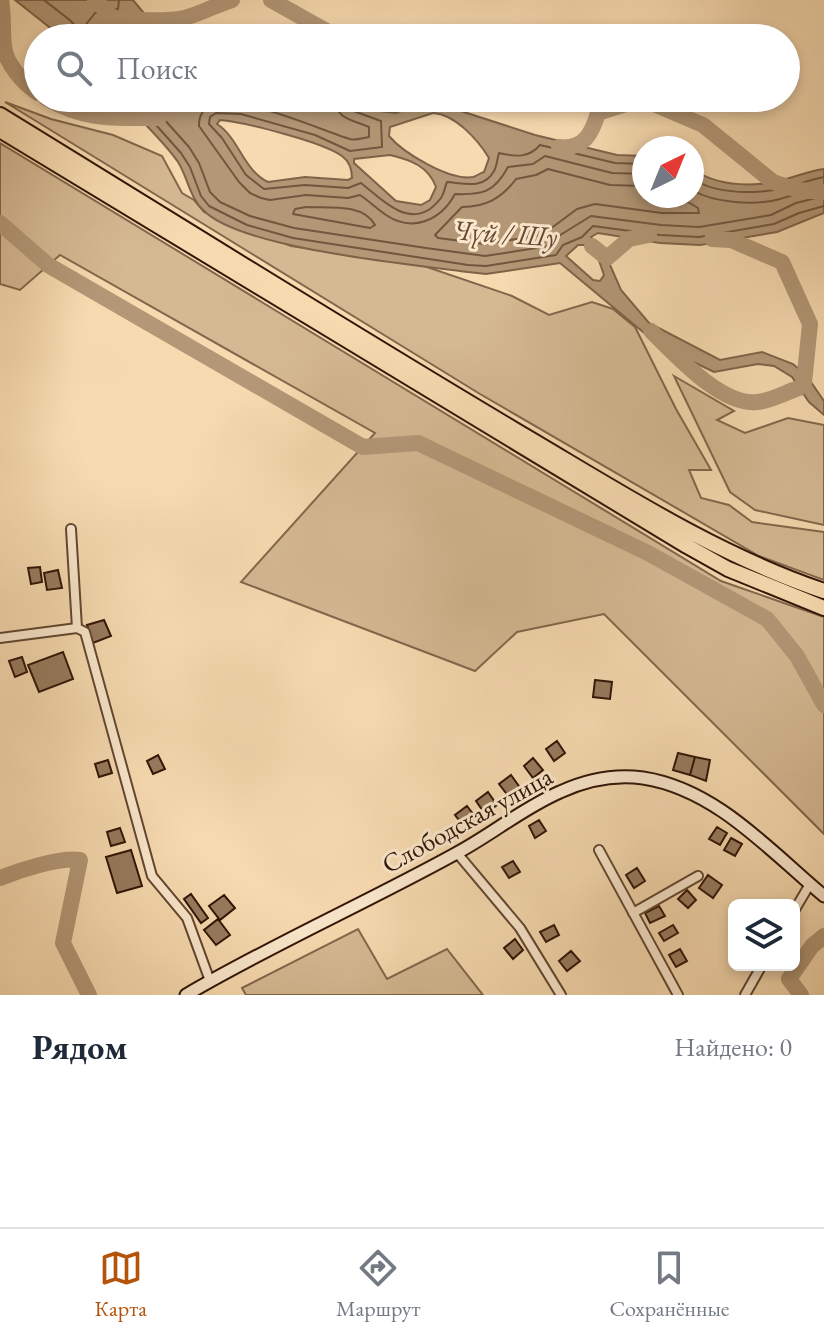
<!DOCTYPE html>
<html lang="ru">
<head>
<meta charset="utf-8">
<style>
	:root { --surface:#fff; --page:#f6f6f7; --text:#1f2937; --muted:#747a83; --line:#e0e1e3; --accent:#b45309 }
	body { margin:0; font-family:"EB Garamond",serif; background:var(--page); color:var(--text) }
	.controls { position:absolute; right:24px; bottom:24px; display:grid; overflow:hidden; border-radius:12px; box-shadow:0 4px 12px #0003 }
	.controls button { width:72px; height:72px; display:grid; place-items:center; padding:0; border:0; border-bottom:2px solid var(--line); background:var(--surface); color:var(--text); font:40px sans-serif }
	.compass { position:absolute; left:632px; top:136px; width:72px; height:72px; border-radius:50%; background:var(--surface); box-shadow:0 4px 12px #0003; rotate:43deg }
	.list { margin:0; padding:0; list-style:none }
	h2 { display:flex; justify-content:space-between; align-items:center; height:104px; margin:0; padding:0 32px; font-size:34px }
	h2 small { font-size:26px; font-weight:400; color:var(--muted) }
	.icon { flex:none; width:44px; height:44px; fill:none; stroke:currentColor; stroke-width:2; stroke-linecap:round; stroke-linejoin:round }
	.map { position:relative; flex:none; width:824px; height:995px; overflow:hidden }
	.search { position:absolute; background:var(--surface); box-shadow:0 4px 12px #0003; left:24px; right:24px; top:24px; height:88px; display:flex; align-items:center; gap:20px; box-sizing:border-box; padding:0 28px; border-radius:44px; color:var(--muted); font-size:30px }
	.sheet { height:232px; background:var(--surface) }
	nav { display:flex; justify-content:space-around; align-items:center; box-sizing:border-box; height:112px; border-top:2px solid var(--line); background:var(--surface); font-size:22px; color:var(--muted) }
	nav a { display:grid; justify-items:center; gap:4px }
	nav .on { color:var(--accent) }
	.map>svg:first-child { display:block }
	.green { fill:#d5b993; stroke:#82674c; stroke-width:2 }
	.water { fill:#b39776; stroke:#7f6349; stroke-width:2; fill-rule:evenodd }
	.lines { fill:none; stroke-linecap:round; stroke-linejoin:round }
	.shore { stroke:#72563e; stroke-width:2 }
	.river { stroke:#b39776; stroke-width:16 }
	.building { fill:#977b5e; stroke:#301506; stroke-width:2 }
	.street-casing { stroke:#624630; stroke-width:12 }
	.secondary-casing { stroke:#301506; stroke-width:15 }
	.highway-casing { stroke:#301506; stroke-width:18 }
	.street { stroke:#fae7cc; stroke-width:8 }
	.secondary { stroke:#fae7cc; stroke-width:11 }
	.highway { stroke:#f7dab0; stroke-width:14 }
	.labels { text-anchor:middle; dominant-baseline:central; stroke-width:6; stroke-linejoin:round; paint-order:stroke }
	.street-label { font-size:26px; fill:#301506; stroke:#fae7cc }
	.water-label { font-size:28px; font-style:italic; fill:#644933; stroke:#fae7cc }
</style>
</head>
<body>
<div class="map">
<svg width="824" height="995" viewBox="0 0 824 995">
	<rect width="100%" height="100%" fill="#f7dab0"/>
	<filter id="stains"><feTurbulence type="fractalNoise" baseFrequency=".0025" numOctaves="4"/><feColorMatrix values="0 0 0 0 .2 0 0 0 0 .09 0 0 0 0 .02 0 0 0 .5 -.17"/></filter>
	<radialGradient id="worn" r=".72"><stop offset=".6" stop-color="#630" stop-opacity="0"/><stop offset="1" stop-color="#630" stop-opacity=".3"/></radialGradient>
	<!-- green -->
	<path class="green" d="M5 102 51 119 113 135 162 156 182 193 194 200 204 212 291 246 424 266 512 296 549 315 592 302 613 309 635 327 676 409 711 470H689L701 498 729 505 752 522 824 532V580L759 556 480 394Z
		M0 143 721 581 824 617V834L604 614 517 632 475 671 241 582 375 433 60 255 20 290 0 284Z
		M674 376 734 411 717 420 745 433 788 418 824 425V525L755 510 730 492Z
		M358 929 387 979 447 949 483 995H246L242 988Z"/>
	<!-- water -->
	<path class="water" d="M15 0H133L148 18 159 38H114L109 27 102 31V38H63Z
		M122 98H344L379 111 396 113 422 103 433 102 535 135 617 155 644 156V196H692V169C716 185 745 187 774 182 791 179 807 171 824 169V213L777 232 700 245 660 243 598 233 591 237 607 258 621 290 649 323 720 360 762 352 793 364 806 375 824 401V415L809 402 792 377 774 366 758 364 714 372 685 358 649 337 560 263 486 274 468 272C410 264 241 249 203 210 190 198 188 178 178 162 162 139 139 120 122 98ZM433 113C455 114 478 140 489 158L484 172C480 173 477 176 473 177 450 181 403 153 389 136L390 127ZM220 120C244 122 323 142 342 156 350 162 352 169 352 178L348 180 305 177 268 182C243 170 239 138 217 124ZM390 155C411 160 428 166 436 187L430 200 421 205 396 201 354 163V159ZM578 245H585L597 255 604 275 600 281 593 280 566 256Z"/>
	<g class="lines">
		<!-- shore -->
		<path class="shore" d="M44 0 71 21 80 32 95 13 118 9 119 0
			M132 98 181 153 190 167 201 196 209 206 247 225 293 238 468 265 486 266 556 255 563 245 582 237 593 226 660 235 699 237 774 224 799 213 824 206
			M145 98 189 147 199 163 210 192 220 202 250 216 294 228 426 248 485 256 511 252 549 246 557 237 591 216 661 225 699 227 771 215 796 203 824 196
			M334 98C335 119 353 120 369 127V137C363 138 355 141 350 139 324 133 198 70 199 126L239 182 250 193 261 198 270 200 306 195 348 198 360 195C369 201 377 209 386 215 413 233 441 220 455 194 482 195 494 193 508 167L533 164 545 156 612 173 644 174
			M344 98 348 109 381 121 382 147 350 151 315 135 241 114 216 113 210 117 209 124 222 138 246 175 264 189 305 185 348 188 361 183C379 197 405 226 430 209 435 205 441 200 443 194 445 190 445 186 447 182 463 183 484 190 494 171 497 166 497 159 499 153 516 157 529 158 540 145L615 163 644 164
			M692 179C716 193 746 194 774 190 791 188 807 180 824 177
			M644 186 610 185 548 169 536 175 516 179C502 198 486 207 462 207L435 235 438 238 485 244 542 235 577 209 595 204 662 213H699L698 208 678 196
			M692 190C714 203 755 206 780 199 795 195 809 189 824 187
			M306 207C329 208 363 203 375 225L370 228 293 214 295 209Z"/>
		<!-- river -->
		<path class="river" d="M1 0C4 16 2 30 4 46 5 63 24 84 38 93
			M95 0 114 19C137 19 161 23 184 18 200 14 216 5 232 0
			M271 0 339 38
			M159 38C178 32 195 28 213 38
			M351 38 379 32 383 38
			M454 38 462 33 473 38
			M46 98C84 121 116 118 159 118
			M559 147C584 150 592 133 598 113L642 99 703 125 773 182 798 190 824 192
			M0 223 48 265 363 447 418 443 648 553 767 619 797 656 824 705
			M592 246 607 258 629 239 649 235
			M651 331C676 355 721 406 757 402 771 401 786 392 799 388L804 383 810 324 782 262 731 240 712 239
			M0 878C20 870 60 857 80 860L63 943 89 995
			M801 995 789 979 812 946 824 936"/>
	</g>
	<!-- building -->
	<path class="building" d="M40 567 42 582 31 584 28 568Z
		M58 570 62 588 47 590 44 573Z
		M104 620 111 636 93 643 87 625Z
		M63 652 73 679 39 692 28 665Z
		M22 657 27 672 15 677 9 661Z
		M595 680 612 682 610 699 593 697Z
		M557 741 565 753 554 761 546 749Z
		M678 753 695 757 690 775 673 770Z
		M158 755 165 769 153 774 147 761Z
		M695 757 710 760 706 781 690 775Z
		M533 758 543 770 533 778 524 766Z
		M108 760 112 773 99 777 95 764Z
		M511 775 521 789 509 797 499 784Z
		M488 792 497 805 485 814 476 801Z
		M467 806 477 819 465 828 455 815Z
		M539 820 546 831 535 838 529 826Z
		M717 827 727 833 720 845 709 839Z
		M120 828 125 842 111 846 107 832Z
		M731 838 742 844 735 856 724 850Z
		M131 850 142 886 117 893 106 857Z
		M513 861 520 872 509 878 502 867Z
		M637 868 645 881 634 888 626 875Z
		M708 875 722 885 713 898 699 888Z
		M687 890 696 900 688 908 678 899Z
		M191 894 208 918 201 923 184 899Z
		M224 895 235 908 220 920 209 906Z
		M659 906 665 916 650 923 645 913Z
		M218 919 230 935 216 945 204 930Z
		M554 925 559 935 546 942 540 932Z
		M673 925 678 933 664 941 659 933Z
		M515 939 523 950 513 959 504 948Z
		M680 949 687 961 676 967 669 955Z
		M571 951 580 961 567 971 559 961Z"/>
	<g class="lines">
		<!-- street casing -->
		<g class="street-casing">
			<path id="street" d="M71 529 77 628
				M0 638 77 628 85 632 152 876 187 918 210 981
				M599 850 678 995
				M457 853 520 928 561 995
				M794 911 810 884
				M633 913 698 876
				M745 995 762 965"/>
		</g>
		<!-- secondary casing -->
		<g class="secondary-casing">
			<path id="secondary" d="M186 995C273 944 366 903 455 854 491 835 523 808 560 792 586 780 614 774 643 778 716 789 770 851 824 896"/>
		</g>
		<!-- highway casing -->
		<g class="highway-casing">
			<path id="highway" d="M0 115C171 220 340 326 513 429 614 488 712 553 824 591
				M0 130 687 546 728 569 824 608"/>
		</g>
		<!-- street -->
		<use href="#street" class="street"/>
		<!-- secondary -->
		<use href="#secondary" class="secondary"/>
		<!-- highway -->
		<use href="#highway" class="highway"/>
	</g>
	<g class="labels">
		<!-- street labels -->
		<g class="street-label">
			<text transform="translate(467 820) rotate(-29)">Слободская улица</text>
		</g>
		<!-- water labels -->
		<g class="water-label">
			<text transform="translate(505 233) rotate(4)">Чүй / Шу</text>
		</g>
	</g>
	<rect width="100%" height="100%" filter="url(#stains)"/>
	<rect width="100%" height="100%" fill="url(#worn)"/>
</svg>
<div class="controls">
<button><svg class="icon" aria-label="layers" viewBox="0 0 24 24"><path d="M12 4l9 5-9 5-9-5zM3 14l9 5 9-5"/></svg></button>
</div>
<svg class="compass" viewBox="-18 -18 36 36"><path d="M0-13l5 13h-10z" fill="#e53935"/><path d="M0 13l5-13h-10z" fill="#747a83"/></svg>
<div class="search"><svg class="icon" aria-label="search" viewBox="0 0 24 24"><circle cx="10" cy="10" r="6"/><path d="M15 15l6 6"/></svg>Поиск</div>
</div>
<section class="sheet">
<h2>Рядом<small>Найдено: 0</small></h2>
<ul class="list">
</ul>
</section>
<nav>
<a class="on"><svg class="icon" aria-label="map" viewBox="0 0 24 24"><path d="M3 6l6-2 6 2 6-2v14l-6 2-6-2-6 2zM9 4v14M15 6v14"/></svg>Карта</a>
<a><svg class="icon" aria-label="directions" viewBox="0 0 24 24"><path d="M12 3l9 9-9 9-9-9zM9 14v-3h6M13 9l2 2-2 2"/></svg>Маршрут</a>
<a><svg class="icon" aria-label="saved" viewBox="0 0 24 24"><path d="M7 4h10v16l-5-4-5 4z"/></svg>Сохранённые</a>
</nav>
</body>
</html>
